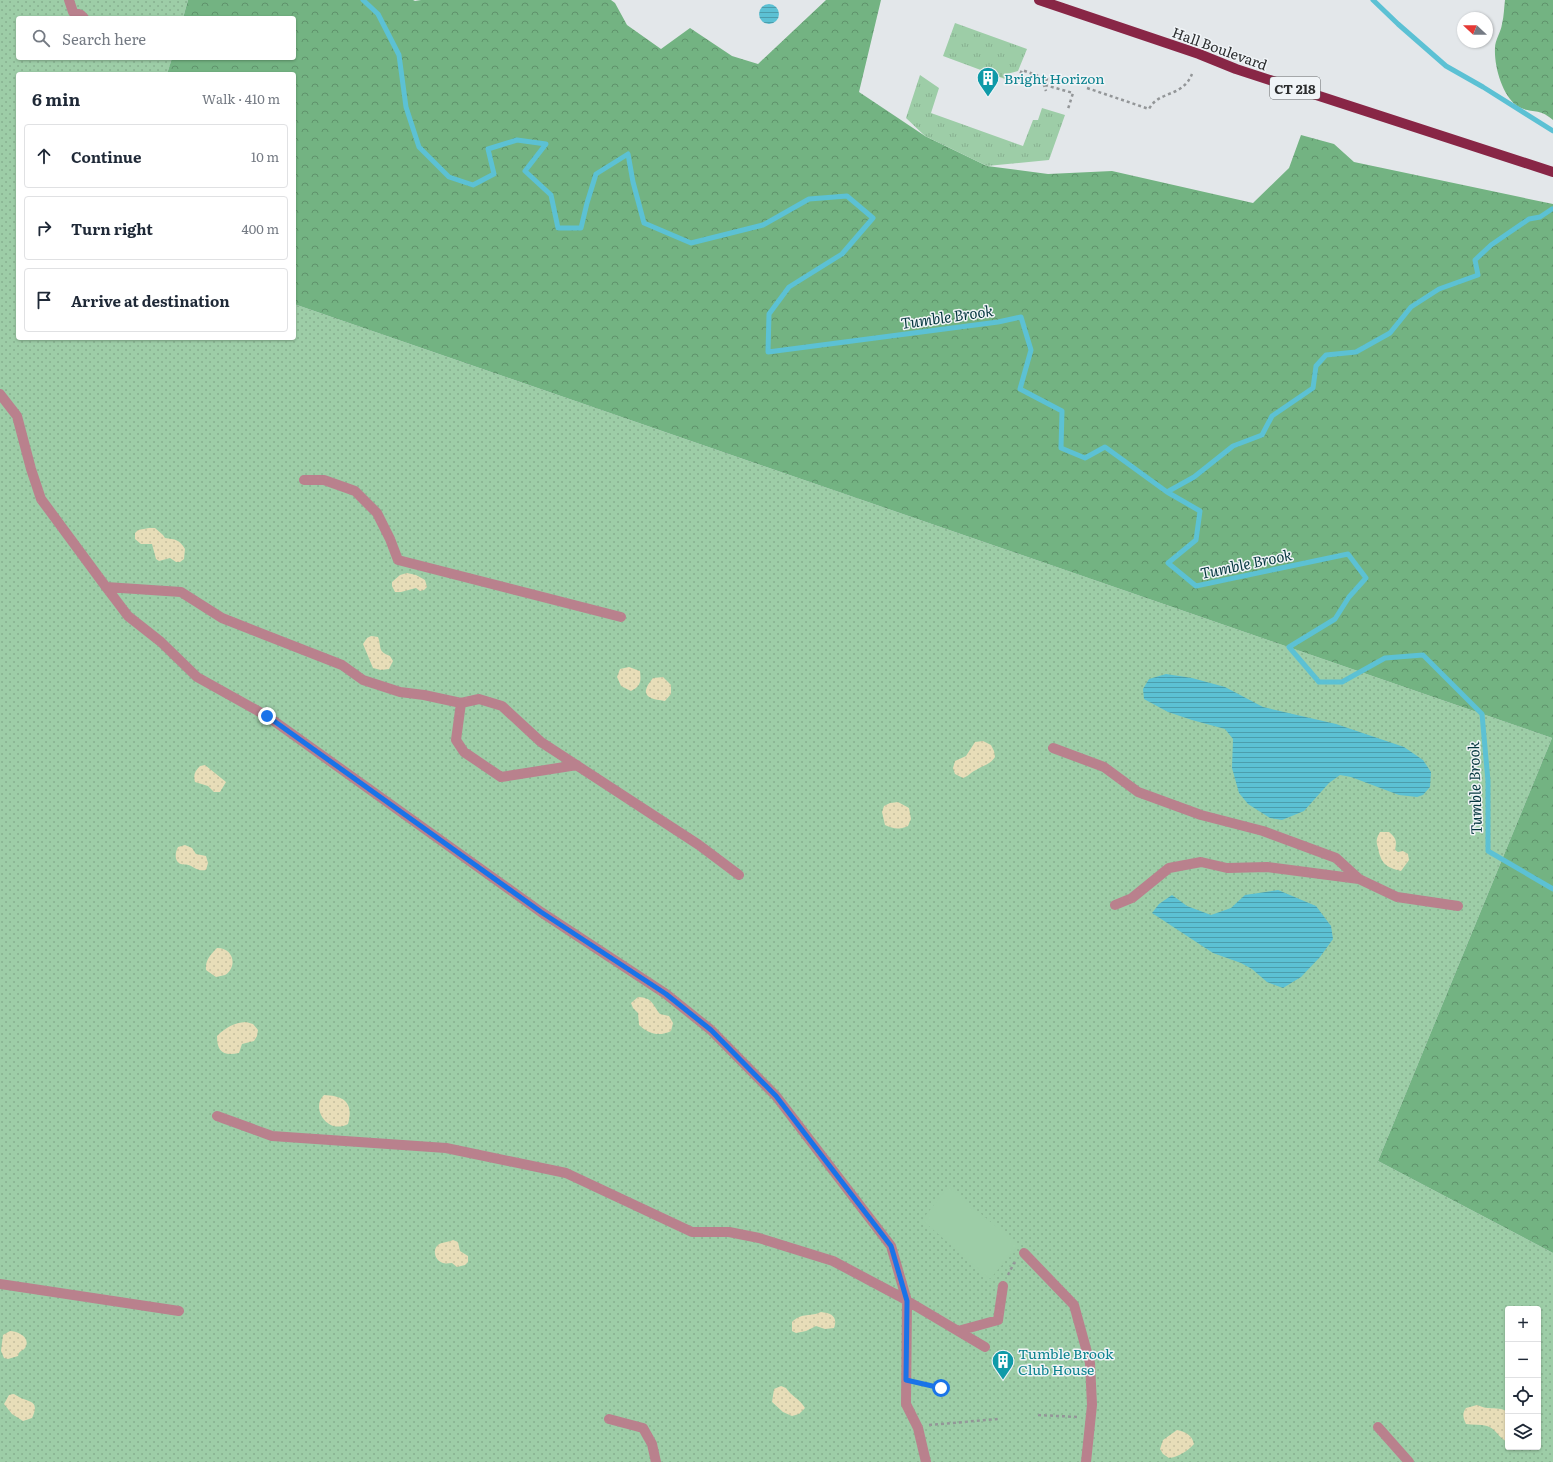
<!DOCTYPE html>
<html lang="en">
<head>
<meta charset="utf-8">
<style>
	:root { --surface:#fff; --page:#f2f2f3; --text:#1f2937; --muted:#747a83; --line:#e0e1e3 }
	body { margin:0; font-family:Literata,serif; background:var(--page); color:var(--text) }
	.controls { position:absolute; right:12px; bottom:12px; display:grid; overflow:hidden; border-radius:4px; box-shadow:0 1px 3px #0004 }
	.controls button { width:36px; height:36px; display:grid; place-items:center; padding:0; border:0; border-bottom:1px solid var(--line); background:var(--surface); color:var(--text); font:20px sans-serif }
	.compass { position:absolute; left:1457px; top:12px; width:36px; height:36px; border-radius:50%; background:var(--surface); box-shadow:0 1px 3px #0004; rotate:292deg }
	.stop { position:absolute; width:12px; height:12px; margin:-9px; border:3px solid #1a73e8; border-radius:50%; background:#fff }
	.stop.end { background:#1a73e8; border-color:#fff; box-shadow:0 1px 4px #0008 }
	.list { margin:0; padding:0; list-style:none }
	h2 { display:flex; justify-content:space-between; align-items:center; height:52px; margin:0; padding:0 16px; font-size:17px }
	h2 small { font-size:13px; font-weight:400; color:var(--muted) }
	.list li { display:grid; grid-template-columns:26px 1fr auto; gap:12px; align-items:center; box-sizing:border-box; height:64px; margin:0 8px 8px; padding:0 8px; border:1px solid var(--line); border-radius:4px }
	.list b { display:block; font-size:15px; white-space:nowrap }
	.list em { font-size:13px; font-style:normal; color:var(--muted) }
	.icon { flex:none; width:22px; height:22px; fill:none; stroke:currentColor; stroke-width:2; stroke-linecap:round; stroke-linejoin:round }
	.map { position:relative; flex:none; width:1553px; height:1462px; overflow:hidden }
	.search { position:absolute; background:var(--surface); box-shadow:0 1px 3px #0004; left:16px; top:16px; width:280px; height:44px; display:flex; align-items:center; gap:10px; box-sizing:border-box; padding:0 14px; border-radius:4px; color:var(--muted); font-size:15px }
	.panel { position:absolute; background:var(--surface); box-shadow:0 1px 3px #0004; left:16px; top:72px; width:280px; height:268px; border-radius:4px }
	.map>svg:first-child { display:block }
	.grass { fill:url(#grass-dots); fill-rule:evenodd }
	.forest { fill:url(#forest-crowns) }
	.sand { fill:url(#sand-dots) }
	.park { fill:url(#park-tufts) }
	.garden { fill:#9dcda7 }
	.water { fill:url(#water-rules) }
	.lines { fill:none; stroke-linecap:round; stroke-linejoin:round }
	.stream { stroke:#5cc1d4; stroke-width:5 }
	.path { stroke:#939698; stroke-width:2.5; stroke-dasharray:3 3; stroke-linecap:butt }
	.minor { stroke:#b9818d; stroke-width:10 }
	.major { stroke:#882646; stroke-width:10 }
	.route { stroke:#1a73e8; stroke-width:5 }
	.labels { text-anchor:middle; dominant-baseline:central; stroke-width:3; stroke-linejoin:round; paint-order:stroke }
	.shield { fill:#f0f4f7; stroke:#67696b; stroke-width:1 }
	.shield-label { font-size:13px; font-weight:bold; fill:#2c2e2f }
	.street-label { font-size:14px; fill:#2c2e2f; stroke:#f0f4f7 }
	.culture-label { font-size:14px; fill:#0d838f; stroke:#f0f4f7; text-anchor:start }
	.water-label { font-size:15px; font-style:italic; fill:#04363e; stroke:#f0f4f7 }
</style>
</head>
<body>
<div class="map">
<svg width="1553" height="1462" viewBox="0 0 1553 1462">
	<defs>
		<pattern id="grass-dots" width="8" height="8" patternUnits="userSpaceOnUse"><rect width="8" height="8" fill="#9dcda7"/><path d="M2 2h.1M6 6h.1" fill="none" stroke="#87b090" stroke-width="1.8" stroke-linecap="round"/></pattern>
		<pattern id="forest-crowns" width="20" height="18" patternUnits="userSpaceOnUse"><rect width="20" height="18" fill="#73b382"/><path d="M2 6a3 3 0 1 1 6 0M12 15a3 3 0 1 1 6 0" fill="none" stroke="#5f926b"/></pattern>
		<pattern id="sand-dots" width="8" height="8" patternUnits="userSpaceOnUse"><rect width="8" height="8" fill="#e7ddb8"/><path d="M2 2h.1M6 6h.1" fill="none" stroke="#c6be9e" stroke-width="1.8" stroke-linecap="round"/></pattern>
		<pattern id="park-tufts" width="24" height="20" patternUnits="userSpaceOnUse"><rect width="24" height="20" fill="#9dcda7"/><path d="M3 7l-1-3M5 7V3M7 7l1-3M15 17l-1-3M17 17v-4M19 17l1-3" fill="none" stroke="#87b090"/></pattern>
		<pattern id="water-rules" width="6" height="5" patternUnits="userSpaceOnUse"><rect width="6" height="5" fill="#5cc1d4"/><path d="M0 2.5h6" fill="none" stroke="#4c9dac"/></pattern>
	</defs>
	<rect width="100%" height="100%" fill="#e3e7ea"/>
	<!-- grass -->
	<path class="grass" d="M0 0H188L183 18H18V58H172L167 74H18V338H294V304L1552 738 1378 1161 1553 1253V1462H0ZM1508 1309H1538V1447H1508Z"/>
	<!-- forest -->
	<path class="forest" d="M188 0H413L415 1 421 0H611L615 3 627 25 661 49 690 28 732 56 758 64 826 0H881L859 92 925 136 987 166 1048 174 1112 171 1253 203 1289 168 1301 135 1334 144 1354 162 1553 204V1253L1378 1161 1552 738 294 304V74H167L172 58H294V18H183Z
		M1505 0H1553V120C1539 107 1530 114 1517 106 1502 95 1494 66 1495 48 1495 40 1501 32 1502 24 1504 16 1504 8 1505 0Z"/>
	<!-- sand -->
	<path class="sand" d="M149 528H155L163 535 165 538C175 539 180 540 185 549L184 559 180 562H176L170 558 159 561 156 559 152 544H141L135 539V533L138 530Z
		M407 573 416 575 425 580 427 587 424 590 420 591 416 588 401 592H395L392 586V582L400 575Z
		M371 636 378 637C382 648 377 651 390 656L393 661 389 669 381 670 373 668 363 644 367 638Z
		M629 667 640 671C641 682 641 686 631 691L621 686 617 677 620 669Z
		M663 677 671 685V694L665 701C647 699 639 695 653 678Z
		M983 741 991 745 994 751 995 757C990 765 983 765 976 770 970 773 970 775 963 778L955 774 953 768 955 761 966 756 975 742Z
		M205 765 226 782 220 792H214L208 786 195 782C193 775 195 771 200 766Z
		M898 802 909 808 911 819 908 826C898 830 894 829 885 825L882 812 884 806 890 803Z
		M1380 832H1389C1396 838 1397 840 1395 850L1398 852 1403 851 1408 854 1409 860 1401 871C1385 867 1381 863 1378 848 1376 841 1376 839 1380 832Z
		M185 845 192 848 196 854 206 856 208 863 206 870C198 871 197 869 191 866 188 864 184 865 181 864 174 861 175 853 178 847Z
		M217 948C235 948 237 968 225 975 222 976 219 976 216 977L206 970C205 961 210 955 217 948Z
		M638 997C653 998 652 1004 660 1014L669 1016 673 1023 671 1031C659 1037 649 1034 639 1025L638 1013 633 1008 631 1003Z
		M246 1022 253 1024 258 1030 257 1036 254 1041 242 1044 239 1053C223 1056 217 1052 217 1036 226 1027 234 1023 246 1022Z
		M324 1095C344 1096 354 1102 348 1124 328 1135 310 1108 324 1095Z
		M453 1240 458 1242 460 1251 468 1256V1262L465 1265 457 1267 452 1263C449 1263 446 1264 443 1263 435 1261 432 1250 438 1245 441 1242 449 1242 453 1240Z
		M821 1312C832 1313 838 1317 834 1328L825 1329 816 1326 806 1331 796 1333 792 1331V1322C802 1312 811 1317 821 1312Z
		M10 1331C17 1331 30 1337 26 1346 25 1350 21 1350 19 1353L18 1356 8 1359 4 1358 1 1351 3 1335Z
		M781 1386 786 1388C791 1396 800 1399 805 1408L799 1414 792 1416 783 1412 772 1402 774 1389Z
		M13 1394C15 1394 17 1396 19 1397 30 1403 40 1400 32 1418L23 1421 12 1414 4 1404 9 1395Z
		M1477 1405C1481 1406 1484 1408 1488 1408 1496 1409 1502 1407 1508 1413V1442C1499 1439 1496 1428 1487 1426 1480 1424 1473 1425 1466 1424 1463 1418 1462 1413 1466 1408Z
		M1177 1430C1186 1432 1192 1435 1194 1444 1188 1451 1178 1457 1169 1458L1163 1454 1160 1449 1163 1440Z"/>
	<!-- park -->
	<path class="park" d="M955 23 1027 49 1018 71 1007 74 1005 79 943 56Z
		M920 75 939 88 931 113 1023 146 1033 120H1038L1042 108 1065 115 1049 160 987 166 925 136 906 118Z"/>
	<!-- garden -->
	<path class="garden" d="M948 1187 1019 1245 990 1279 922 1220Z"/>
	<!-- water -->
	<path class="water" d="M759 14a10 10 0 1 1 20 0a10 10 0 1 1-20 0Z
		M1166 674 1192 678 1225 687 1263 707 1336 724 1404 747 1423 760 1431 772 1430 787 1423 795 1417 797 1399 795 1351 777 1340 775 1329 783 1304 811 1282 820 1270 818 1248 804 1239 793 1232 768 1233 739 1225 729 1192 720 1168 712 1144 699 1143 689 1149 679Z
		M1278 890 1316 906 1331 926 1333 939 1320 957 1301 977 1283 988 1267 982 1252 969 1241 963 1213 953 1152 913 1159 904 1172 895 1187 906 1211 915 1231 908 1245 895Z"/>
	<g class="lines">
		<!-- stream -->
		<path class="stream" d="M363 0 378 14 399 55 406 107 419 147 449 177 473 185 494 174 488 149 517 140 546 144 525 171 551 195 558 228H581L587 203 596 174 628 154 633 182 644 223 691 243 763 225 809 199 847 196 873 218 842 254 789 287 769 314 768 352 998 322 1021 317 1031 350 1020 389 1062 411 1061 448 1085 458 1105 447 1167 492 1200 511 1196 540 1168 563 1196 586 1348 554 1366 578 1349 597 1335 619 1289 647 1319 682H1342L1385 658 1423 655 1482 714 1488 781V851L1553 889
			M1373 0 1398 24 1446 66 1483 87 1553 131
			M1167 492 1194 477 1233 446 1262 435 1272 416 1313 388 1316 366 1326 355 1356 352 1390 333 1411 307 1439 289 1478 275 1475 260 1491 245 1529 219 1540 217 1552 209"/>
		<!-- path -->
		<path class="path" d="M1018 79 1022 70 1047 79 1044 85 1046 91
			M1045 85 1073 93 1068 109
			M1087 88 1149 109C1159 90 1182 98 1192 74
			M1008 1275 1014 1263H1016
			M919 1383 941 1388
			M1038 1415 1078 1417
			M929 1425 998 1419"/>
		<!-- minor -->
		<path class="minor" d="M69 0 73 12 81 15 84 18
			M0 394 17 416 31 469 41 499 106 587 181 592 222 618 342 665 363 680 400 692 424 695 461 703
			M304 480H324L355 491 377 513 390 539 398 560 621 617
			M106 587 128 616 161 642 197 677 267 716 541 912 666 994 711 1030 776 1096 891 1246 907 1301 906 1404 918 1428 926 1462
			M1053 748 1104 767 1138 792 1201 815 1263 831 1336 858 1359 879
			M577 765 501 777 464 752 456 740 461 703 479 699 502 706 541 742 699 845 739 875
			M1115 905 1132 898 1169 868 1201 862 1227 868 1267 867 1359 879 1397 897 1458 906
			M217 1116 272 1136 446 1148 566 1173 692 1232H729L759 1238 833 1261 899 1296 985 1347
			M1024 1253 1074 1305 1090 1363 1092 1405 1086 1462
			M0 1284 179 1311
			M958 1331 998 1320 1003 1286
			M609 1419 643 1428 652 1444 656 1462
			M1378 1427 1409 1462"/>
		<!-- major -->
		<path class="major" d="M1039 0 1199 54 1236 69 1553 172"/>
	</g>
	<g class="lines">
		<!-- route -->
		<path class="route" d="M267 716 541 912 666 994 711 1030 776 1096 891 1246 907 1301 906 1380 941 1388"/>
	</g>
	<!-- icons -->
	<defs>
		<g id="building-pin" transform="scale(1.15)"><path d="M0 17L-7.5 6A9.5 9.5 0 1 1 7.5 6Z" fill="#0f9aa8" stroke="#f0f4f7"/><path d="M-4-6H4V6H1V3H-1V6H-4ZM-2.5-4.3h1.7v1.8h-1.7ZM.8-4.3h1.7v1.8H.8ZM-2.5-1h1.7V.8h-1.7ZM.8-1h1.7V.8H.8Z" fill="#fff"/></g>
	</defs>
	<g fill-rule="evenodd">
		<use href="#building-pin" x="988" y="78"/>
		<use href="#building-pin" x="1003" y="1361"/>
	</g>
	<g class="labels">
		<!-- shield labels -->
		<rect class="shield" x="1270" y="77" width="50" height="22" rx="3"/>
		<g class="shield-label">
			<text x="1295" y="88">CT 218</text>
		</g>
		<!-- street labels -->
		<g class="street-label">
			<text transform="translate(1220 48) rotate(20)">Hall Boulevard</text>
		</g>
		<!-- culture labels -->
		<g class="culture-label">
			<text x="1004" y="78">Bright Horizon</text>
			<text x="1018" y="1353">Tumble Brook<tspan x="1018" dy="16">Club House</tspan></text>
		</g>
		<!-- water labels -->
		<g class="water-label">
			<text transform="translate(947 316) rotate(-8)">Tumble Brook</text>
			<text transform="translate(1246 563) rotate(-12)">Tumble Brook</text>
			<text transform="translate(1474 788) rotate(-92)">Tumble Brook</text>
		</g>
	</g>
</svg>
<div class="controls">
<button>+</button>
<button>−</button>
<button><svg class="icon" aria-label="locate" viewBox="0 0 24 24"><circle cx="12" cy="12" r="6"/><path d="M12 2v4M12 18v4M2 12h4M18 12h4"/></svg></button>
<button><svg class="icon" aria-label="layers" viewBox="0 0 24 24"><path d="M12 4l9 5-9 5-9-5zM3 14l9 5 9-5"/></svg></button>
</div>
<svg class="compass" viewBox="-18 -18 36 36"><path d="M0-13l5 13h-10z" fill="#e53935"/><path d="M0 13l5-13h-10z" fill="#747a83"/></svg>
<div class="stop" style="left:941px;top:1388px"></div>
<div class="stop end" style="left:267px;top:716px"></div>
<div class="search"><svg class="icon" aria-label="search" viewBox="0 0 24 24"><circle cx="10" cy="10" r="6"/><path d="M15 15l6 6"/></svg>Search here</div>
<section class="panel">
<h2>6 min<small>Walk · 410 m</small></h2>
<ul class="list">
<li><svg class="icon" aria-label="ahead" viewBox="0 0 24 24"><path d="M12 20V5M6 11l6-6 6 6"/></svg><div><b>Continue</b></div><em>10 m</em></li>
<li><svg class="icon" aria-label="right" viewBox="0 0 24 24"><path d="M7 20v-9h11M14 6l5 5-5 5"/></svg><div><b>Turn right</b></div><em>400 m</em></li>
<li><svg class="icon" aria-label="arrive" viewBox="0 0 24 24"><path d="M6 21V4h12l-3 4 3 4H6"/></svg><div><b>Arrive at destination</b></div></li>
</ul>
</section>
</div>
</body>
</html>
